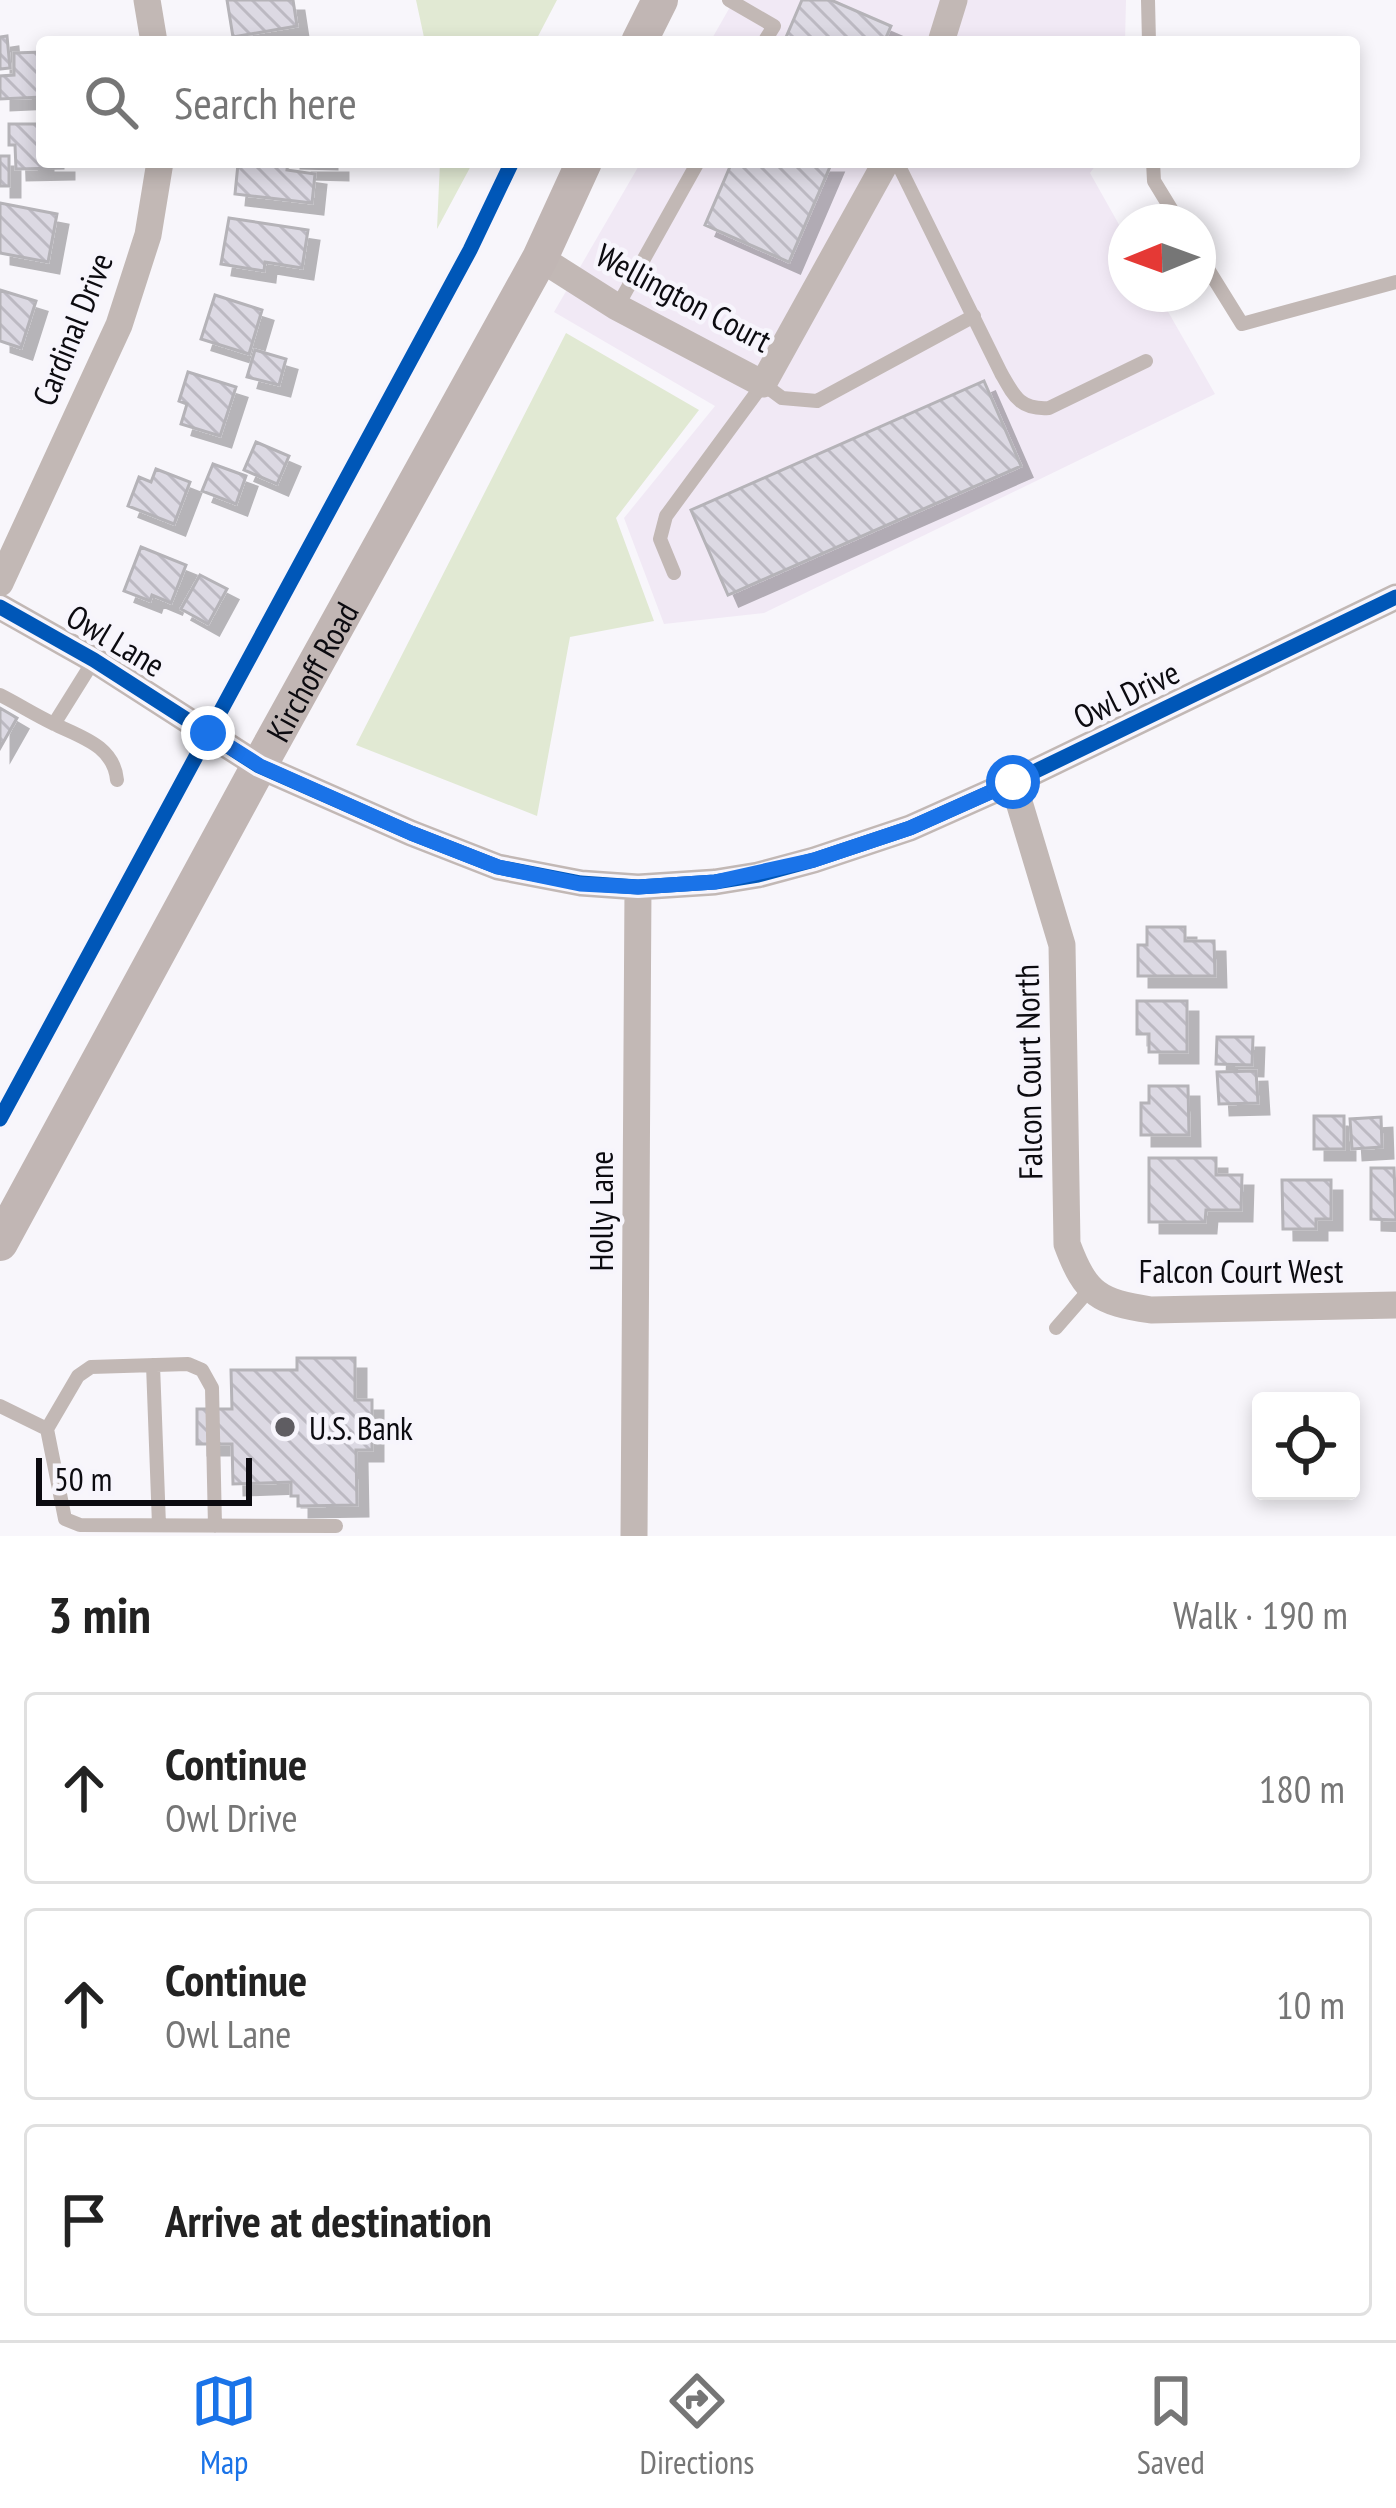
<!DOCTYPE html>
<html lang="en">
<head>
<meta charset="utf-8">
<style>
	:root { --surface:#fff; --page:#f2f2f2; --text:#222; --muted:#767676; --line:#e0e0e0; --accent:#1a73e8 }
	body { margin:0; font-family:"PT Sans Narrow",sans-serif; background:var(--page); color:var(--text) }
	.controls { position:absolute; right:36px; bottom:36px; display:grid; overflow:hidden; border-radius:12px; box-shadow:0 6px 18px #0003 }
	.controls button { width:108px; height:108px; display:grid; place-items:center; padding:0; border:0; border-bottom:3px solid var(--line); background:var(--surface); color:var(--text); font:60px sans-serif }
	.compass { position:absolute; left:1108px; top:204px; width:108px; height:108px; border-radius:50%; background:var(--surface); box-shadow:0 6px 18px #0003; rotate:269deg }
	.scale { position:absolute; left:36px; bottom:30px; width:216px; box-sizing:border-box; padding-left:12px; border:6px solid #0c0b10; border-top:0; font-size:33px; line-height:42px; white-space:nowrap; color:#0c0b10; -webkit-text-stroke:9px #f7f5fc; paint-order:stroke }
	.stop { position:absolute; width:36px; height:36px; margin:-27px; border:9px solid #1a73e8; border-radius:50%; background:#fff }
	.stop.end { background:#1a73e8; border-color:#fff; box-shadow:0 3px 12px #0008 }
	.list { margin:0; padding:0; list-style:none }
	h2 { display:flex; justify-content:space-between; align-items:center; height:156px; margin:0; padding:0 48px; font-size:51px }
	h2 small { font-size:39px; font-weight:400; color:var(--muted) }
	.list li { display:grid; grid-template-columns:78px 1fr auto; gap:36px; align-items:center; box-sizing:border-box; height:192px; margin:0 24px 24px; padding:0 24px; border:3px solid var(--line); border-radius:12px }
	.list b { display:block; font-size:45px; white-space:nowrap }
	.list p { margin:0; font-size:39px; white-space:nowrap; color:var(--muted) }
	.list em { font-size:39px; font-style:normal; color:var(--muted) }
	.icon { flex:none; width:66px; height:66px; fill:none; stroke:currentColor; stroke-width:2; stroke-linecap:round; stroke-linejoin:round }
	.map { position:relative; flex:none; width:1396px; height:1536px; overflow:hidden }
	.search { position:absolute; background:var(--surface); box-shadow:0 6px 18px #0003; left:36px; right:36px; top:36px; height:132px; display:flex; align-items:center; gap:30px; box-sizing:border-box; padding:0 42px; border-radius:12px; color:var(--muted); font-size:45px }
	.sheet { height:804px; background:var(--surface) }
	nav { display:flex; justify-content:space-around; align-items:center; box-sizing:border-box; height:168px; border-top:3px solid var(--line); background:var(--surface); font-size:33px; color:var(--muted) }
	nav a { display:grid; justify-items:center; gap:6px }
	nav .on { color:var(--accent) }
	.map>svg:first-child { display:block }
	.commercial { fill:#f1e9f5 }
	.green { fill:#e1e9d3 }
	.building { fill:url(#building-back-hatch); stroke:#b5b3b8; stroke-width:3; filter:url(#shadow) }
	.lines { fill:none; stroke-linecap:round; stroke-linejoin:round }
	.service { stroke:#c2b8b5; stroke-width:14 }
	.minor { stroke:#c2b8b5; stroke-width:27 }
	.secondary { stroke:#c1b6b4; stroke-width:36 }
	.cycleway-casing { stroke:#f7f5fc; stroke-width:22 }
	.cycleway { stroke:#0057b8; stroke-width:15 }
	.route { stroke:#1a73e8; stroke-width:15 }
	.poi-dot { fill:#5f5d62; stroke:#f7f5fc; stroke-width:4.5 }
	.labels { text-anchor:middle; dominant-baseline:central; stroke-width:9; stroke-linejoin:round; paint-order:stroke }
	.street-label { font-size:33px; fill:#0c0b10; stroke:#f7f5fc }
	.poi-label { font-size:33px; fill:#0c0b10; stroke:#f7f5fc; text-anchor:start }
</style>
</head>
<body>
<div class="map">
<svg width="1396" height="1536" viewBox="0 0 1396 1536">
	<defs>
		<pattern id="building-back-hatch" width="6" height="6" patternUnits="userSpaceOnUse" patternTransform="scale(3)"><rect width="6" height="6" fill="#dcd9e3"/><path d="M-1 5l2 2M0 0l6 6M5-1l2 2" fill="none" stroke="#bcb9c2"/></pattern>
		<filter id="shadow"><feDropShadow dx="11" dy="11" stdDeviation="0" flood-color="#0004"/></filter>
	</defs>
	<rect width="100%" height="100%" fill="#f8f6fb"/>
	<!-- commercial -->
	<path class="commercial" d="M734 0H1126L1125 42H710Z
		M641 162H1098L1090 173 1126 237V294H1158L1215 394 764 613 664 624 624 518 715 406 554 312Z"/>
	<!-- green -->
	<path class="green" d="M416 0H557L535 42H425Z
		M440 162H473L437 229Z
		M566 333 699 410 616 518 654 621 570 637 537 816 356 745Z"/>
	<!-- building -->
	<path class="building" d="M227 0H293L297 26 233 37Z
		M802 0H831L891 26 884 42H784Z
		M7 36 10 68 0 69V37Z
		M42 52V97L0 99V76L14 75V53Z
		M9 124H42V162H63V168L16 169 15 145H9Z
		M0 156H9V186H0Z
		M247 162H288L287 170 315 174 312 203 235 194 238 164 247 165Z
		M301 162H337V169L301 168Z
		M732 162H832L789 262 705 225Z
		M0 203 57 214 48 262 0 253Z
		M229 218 308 230 302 268 265 262 264 271 221 264Z
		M0 290 36 301 21 348 0 341Z
		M215 295 262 310 249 354 201 339Z
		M255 350 286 359 279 385 247 377Z
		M188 372 236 387 220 436 181 424 187 404 179 401Z
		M984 381 1021 466 728 595 691 510Z
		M256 442 289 456 277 484 244 470Z
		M213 464 246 476 236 504 202 491Z
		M156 469 190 482 174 524 128 506 139 477 151 482Z
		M141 547 186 565 171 603 152 595 150 601 124 591Z
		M200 575 227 589 208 624 181 609Z
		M0 708 17 718 0 748Z
		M1147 927H1185V941H1214L1215 976H1138V945H1147Z
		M1137 1001H1187V1052H1149V1034H1137Z
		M1217 1037H1253L1252 1065 1216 1064Z
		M1256 1071 1258 1103 1219 1104 1217 1072Z
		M1149 1086H1188L1189 1135H1141V1103H1149Z
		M1314 1116H1344V1149H1314Z
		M1381 1117 1382 1147 1352 1149 1350 1119Z
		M1149 1158H1216V1175H1242L1241 1210H1206L1205 1222H1149Z
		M1371 1168H1394L1396 1220 1371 1219Z
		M1282 1180H1331V1219H1316V1229H1283Z
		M297 1358H355V1400H372V1450H356L357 1505 298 1506V1496H291V1482L233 1484 232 1444H197V1409H232L231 1370H297Z"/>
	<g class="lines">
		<!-- service -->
		<path class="service" d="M729 0 774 26 764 42
			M1148 0 1149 42
			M897 162 1001 373C1014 396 1020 410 1049 408L1146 361
			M1153 162 1154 181 1179 222
			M1198 253 1242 324 1396 282
			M617 307 698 162
			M674 573 660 539 666 516 763 384 782 398 817 401 974 316
			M0 695C18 704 35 715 54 724 81 737 114 746 117 780
			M54 724 94 660
			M1056 1328 1090 1289
			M153 1365 159 1525
			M0 1406 47 1429 65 1519 80 1525 336 1526
			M47 1429 78 1376 91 1367 188 1364 202 1370 212 1388 215 1526"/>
		<!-- minor -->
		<path class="minor" d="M147 0 154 42
			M941 42 954 0
			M540 258 617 307 763 384 886 162
			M0 583 119 325 148 235 160 162
			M0 607 94 660 259 766 411 833 498 867 581 883 638 887 715 882 758 875 814 860 910 828 1013 782 1396 597
			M1013 782 1062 945 1067 1244C1086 1295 1099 1302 1151 1310L1396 1305
			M634 1536 638 887"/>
		<!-- secondary -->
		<g class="secondary">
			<path d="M639 42 660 0"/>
			<path id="s1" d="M0 1243 259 766 540 258 584 162"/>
		</g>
		<!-- cycleway casing -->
		<g class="cycleway-casing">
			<path id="cycleway" d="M0 607 94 660 259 766 411 833 498 867 581 883 638 887 715 882 758 875 814 860 910 828 1013 782 1396 597
				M0 1119 470 250 512 162"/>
		</g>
		<!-- cycleway -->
		<use href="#cycleway" class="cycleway"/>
	</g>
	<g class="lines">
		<!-- route -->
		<path class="route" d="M208 733 260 766 411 833 498 867 580 884 638 887 715 882 814 860 910 828 1013 782"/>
	</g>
	<!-- markers -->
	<circle class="poi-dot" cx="285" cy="1427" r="12"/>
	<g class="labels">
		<!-- street labels -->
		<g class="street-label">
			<text transform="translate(684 297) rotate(28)">Wellington Court</text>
			<text transform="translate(72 329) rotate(-68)">Cardinal Drive</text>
			<text transform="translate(116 640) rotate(31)">Owl Lane</text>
			<text stroke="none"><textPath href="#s1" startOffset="651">Kirchoff Road</textPath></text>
			<text transform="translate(1126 694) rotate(-26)">Owl Drive</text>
			<text transform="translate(1028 1072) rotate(-91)">Falcon Court North</text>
			<text transform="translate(600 1211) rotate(-90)">Holly Lane</text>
			<text x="1241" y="1270">Falcon Court West</text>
		</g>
		<!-- poi labels -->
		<g class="poi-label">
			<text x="309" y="1427">U.S. Bank</text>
		</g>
	</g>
</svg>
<div class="controls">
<button><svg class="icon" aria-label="locate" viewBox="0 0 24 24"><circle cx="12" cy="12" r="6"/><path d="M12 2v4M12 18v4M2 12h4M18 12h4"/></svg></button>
</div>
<svg class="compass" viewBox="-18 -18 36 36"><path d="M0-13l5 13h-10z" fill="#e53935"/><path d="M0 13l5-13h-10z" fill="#767676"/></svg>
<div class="scale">50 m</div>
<div class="stop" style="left:1013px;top:782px"></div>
<div class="stop end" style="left:208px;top:733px"></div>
<div class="search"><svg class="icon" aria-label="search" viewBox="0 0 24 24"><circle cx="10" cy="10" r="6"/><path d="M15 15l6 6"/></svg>Search here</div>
</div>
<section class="sheet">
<h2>3 min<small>Walk · 190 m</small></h2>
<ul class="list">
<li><svg class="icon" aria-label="ahead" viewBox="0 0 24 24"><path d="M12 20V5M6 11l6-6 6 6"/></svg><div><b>Continue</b><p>Owl Drive</p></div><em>180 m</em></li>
<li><svg class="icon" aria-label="ahead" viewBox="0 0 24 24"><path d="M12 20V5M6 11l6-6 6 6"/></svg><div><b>Continue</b><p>Owl Lane</p></div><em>10 m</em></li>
<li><svg class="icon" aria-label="arrive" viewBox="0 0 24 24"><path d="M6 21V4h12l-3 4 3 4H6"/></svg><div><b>Arrive at destination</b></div></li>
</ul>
</section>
<nav>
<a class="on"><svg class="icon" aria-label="map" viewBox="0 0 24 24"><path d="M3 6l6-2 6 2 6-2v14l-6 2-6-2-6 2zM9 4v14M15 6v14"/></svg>Map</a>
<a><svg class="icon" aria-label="directions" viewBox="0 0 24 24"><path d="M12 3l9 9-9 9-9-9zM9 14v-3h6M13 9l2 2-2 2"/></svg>Directions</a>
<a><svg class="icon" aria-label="saved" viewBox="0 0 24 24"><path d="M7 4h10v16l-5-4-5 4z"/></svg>Saved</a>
</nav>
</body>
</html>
